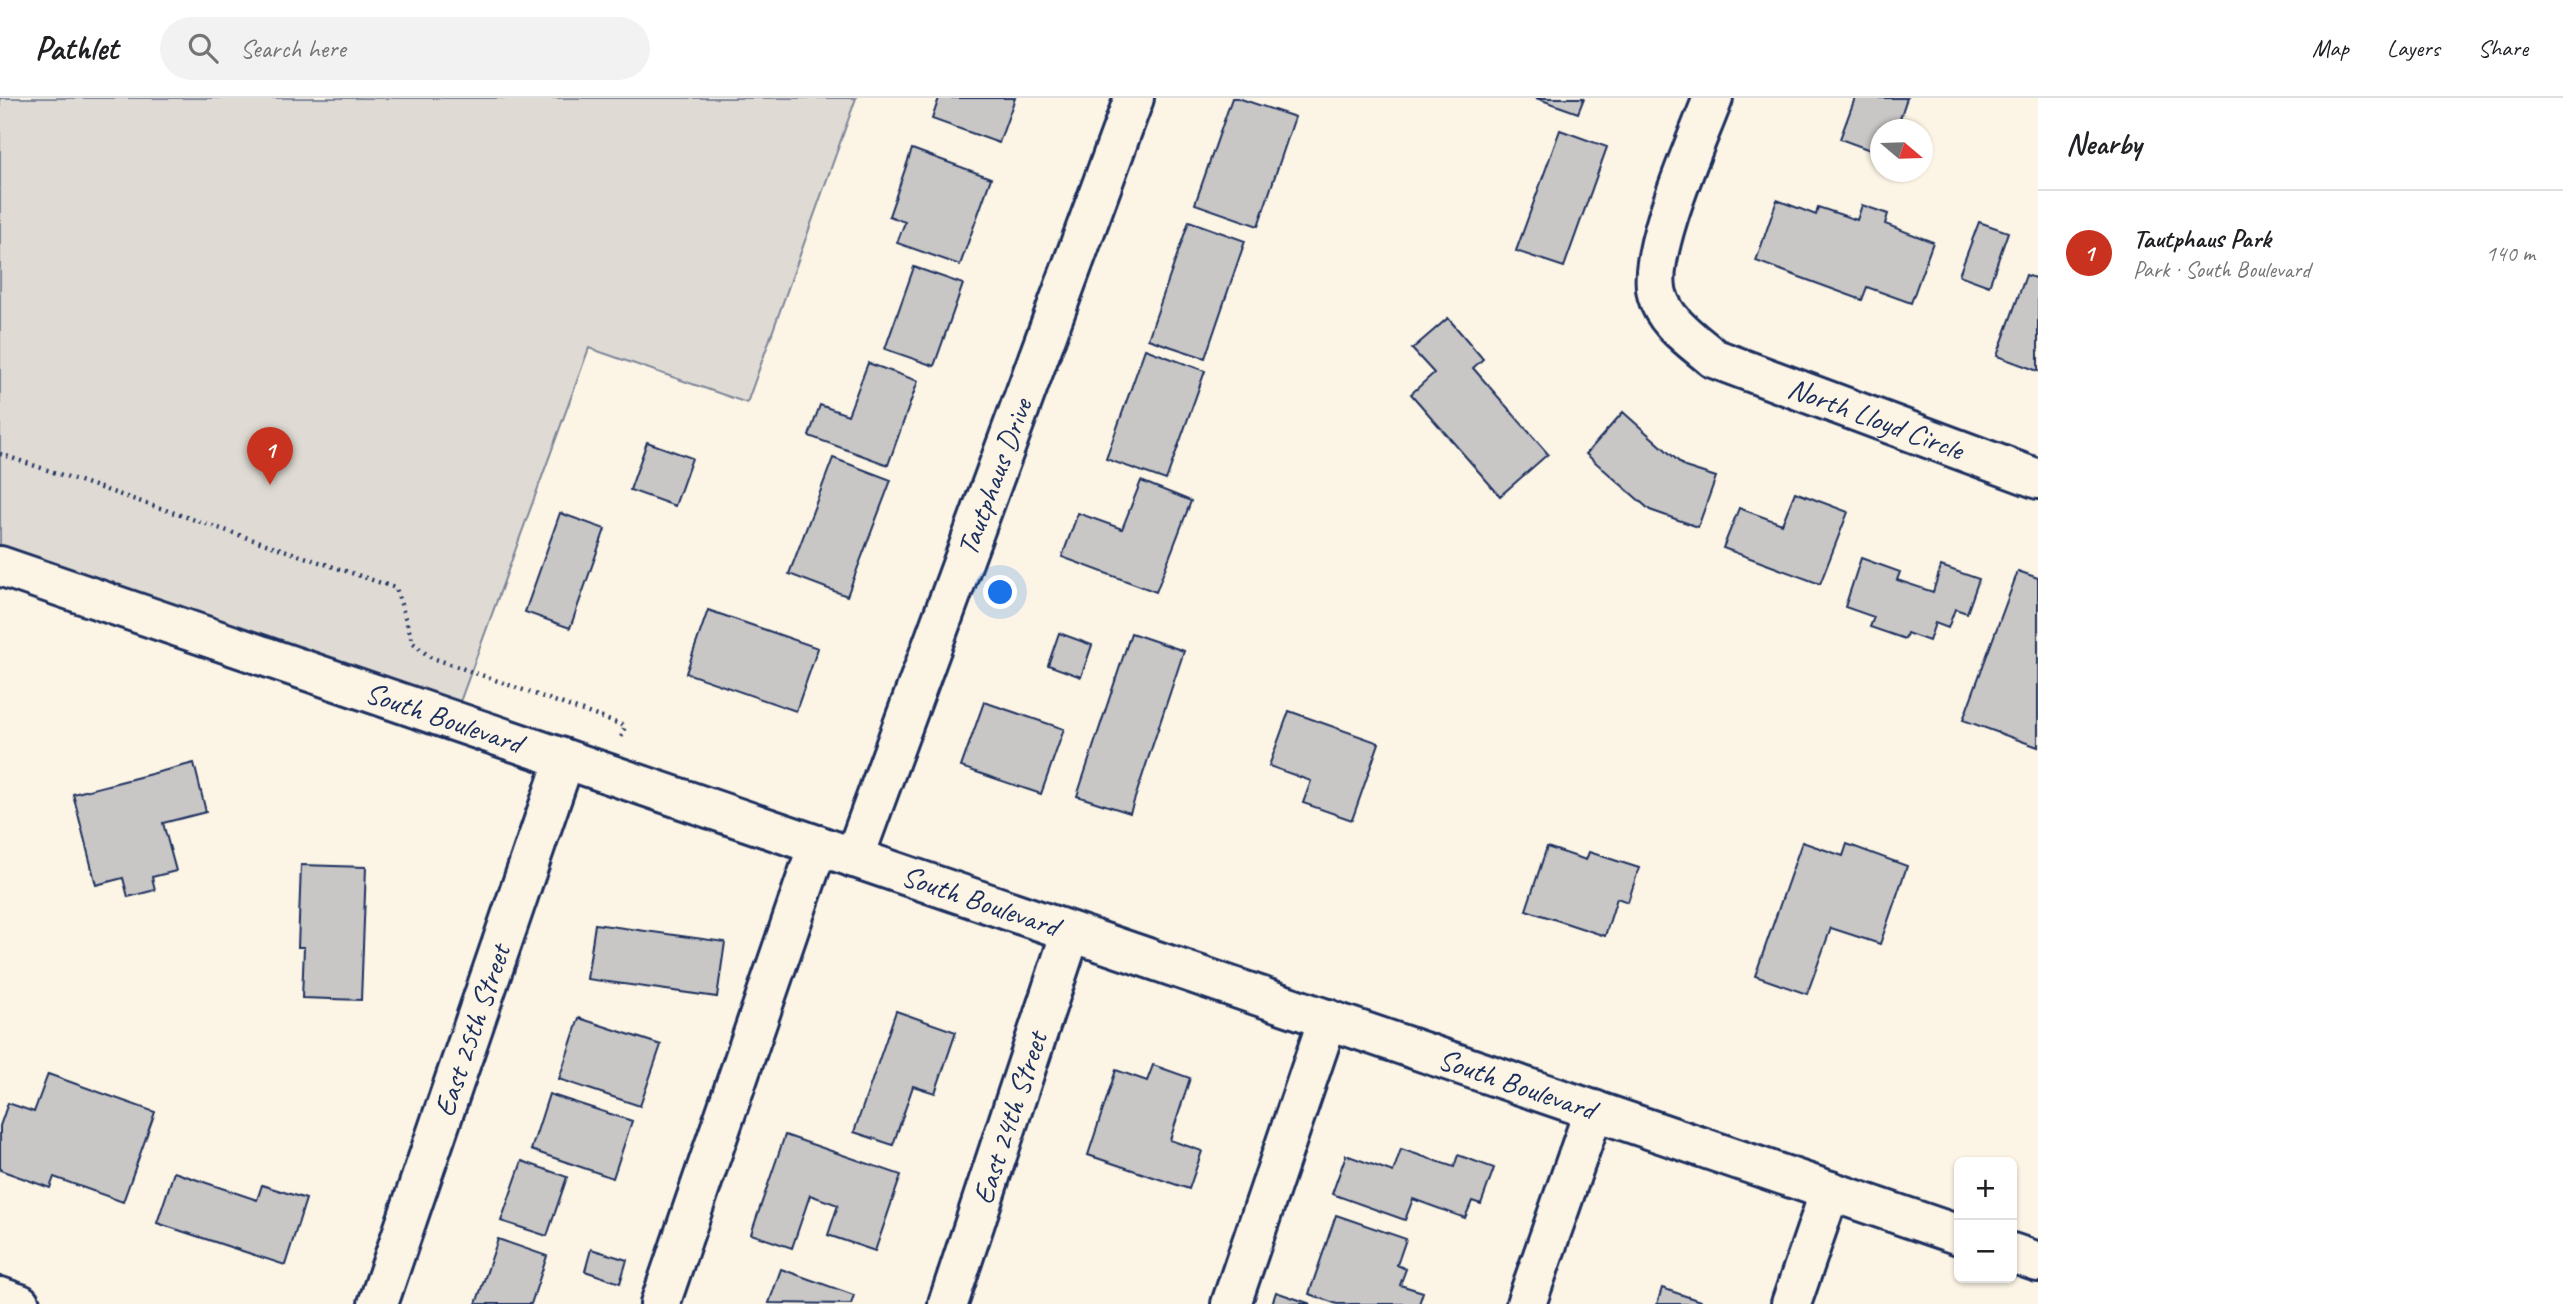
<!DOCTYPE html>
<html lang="en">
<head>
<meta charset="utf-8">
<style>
	:root { --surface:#fff; --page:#f2f2f2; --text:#202124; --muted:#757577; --line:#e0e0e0; --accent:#c8321e }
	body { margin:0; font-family:Caveat,sans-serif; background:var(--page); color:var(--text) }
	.controls { position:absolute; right:21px; bottom:21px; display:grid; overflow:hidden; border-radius:10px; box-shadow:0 2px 5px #0004 }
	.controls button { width:63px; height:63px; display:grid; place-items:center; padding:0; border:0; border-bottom:2px solid var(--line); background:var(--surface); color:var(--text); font:35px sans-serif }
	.compass { position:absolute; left:1870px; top:21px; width:63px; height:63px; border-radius:50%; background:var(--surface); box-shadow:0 2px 5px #0004; rotate:109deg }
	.you { position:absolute; left:1001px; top:495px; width:24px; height:24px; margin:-18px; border:5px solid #fff; border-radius:50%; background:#1a73e8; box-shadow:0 0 0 10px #1a73e833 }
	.badge { display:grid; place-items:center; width:46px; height:46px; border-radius:50%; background:var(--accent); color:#fff; font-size:23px; font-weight:700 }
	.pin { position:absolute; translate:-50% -58px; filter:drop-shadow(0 2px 4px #0008) }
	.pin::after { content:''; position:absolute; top:37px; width:24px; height:21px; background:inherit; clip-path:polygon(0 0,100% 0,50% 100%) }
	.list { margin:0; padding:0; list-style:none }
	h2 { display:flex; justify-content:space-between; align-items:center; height:91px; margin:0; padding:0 28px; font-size:30px }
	h2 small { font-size:23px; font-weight:400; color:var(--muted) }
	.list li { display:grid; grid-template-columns:46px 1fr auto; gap:21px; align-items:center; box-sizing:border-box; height:126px; padding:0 28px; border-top:2px solid var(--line) }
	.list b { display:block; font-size:26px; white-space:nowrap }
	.list p { margin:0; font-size:23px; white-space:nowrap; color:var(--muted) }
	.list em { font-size:23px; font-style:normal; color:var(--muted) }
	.icon { flex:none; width:38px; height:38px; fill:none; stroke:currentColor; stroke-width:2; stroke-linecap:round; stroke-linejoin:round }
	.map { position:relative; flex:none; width:2038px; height:1206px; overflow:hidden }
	header { display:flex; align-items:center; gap:42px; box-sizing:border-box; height:98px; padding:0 35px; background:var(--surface); border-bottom:2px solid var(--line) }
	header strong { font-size:33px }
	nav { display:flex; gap:38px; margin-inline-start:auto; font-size:24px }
	.search { width:490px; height:63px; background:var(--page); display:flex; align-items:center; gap:18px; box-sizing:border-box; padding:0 24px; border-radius:38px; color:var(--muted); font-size:26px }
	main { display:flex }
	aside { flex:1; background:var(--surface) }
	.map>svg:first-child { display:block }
	.green { fill:#dfdbd4; stroke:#7d8599; stroke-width:2 }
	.building { fill:#c8c7c6; stroke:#1b2f5e; stroke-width:2 }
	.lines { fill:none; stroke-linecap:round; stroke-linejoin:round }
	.minor-casing { stroke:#1b2f5e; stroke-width:44 }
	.path { stroke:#1b2f5e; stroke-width:4.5; stroke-dasharray:2 5; stroke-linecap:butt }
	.minor { stroke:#fcf5e5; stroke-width:38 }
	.labels { text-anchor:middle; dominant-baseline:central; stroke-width:5; stroke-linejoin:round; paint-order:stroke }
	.street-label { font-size:30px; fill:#1b2f5e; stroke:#fcf5e5 }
</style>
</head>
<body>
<header>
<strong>Pathlet</strong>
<div class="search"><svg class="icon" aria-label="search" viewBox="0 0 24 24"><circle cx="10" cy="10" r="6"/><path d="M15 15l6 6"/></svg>Search here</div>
<nav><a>Map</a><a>Layers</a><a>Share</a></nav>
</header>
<main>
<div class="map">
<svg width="2038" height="1206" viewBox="0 0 2038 1206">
	<rect width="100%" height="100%" fill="#fcf5e5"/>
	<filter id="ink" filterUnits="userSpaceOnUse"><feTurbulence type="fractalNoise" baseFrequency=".0143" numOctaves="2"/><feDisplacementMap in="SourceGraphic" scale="14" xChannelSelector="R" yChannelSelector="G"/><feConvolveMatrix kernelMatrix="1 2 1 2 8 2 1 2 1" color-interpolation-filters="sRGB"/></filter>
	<g filter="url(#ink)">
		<!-- green -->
		<path class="green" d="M0 0H856L747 305 589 250 453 623 0 468Z"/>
		<!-- building -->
		<path class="building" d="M939 0H1015L999 45 932 21Z
			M1232 0H1238L1295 19 1258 128 1195 106Z
			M1536 0H1584L1578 15Z
			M1855 0H1907L1896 32H1881V56L1840 41Z
			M1560 32 1607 49 1564 169 1516 153Z
			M912 51 991 80 960 167 897 145 905 124 889 118Z
			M1777 102 1816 117 1818 109 1857 122 1862 107 1888 116 1885 126 1933 144 1911 205 1867 189 1862 202 1756 163Z
			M1189 123 1245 143 1205 260 1148 241Z
			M1979 124 2008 134 1989 188 1959 177Z
			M914 169 963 186 934 268 885 251Z
			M2026 177 2038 181V273L1997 258Z
			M1448 220 1483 261 1473 270 1548 356 1500 398 1411 296 1434 275 1412 251Z
			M1145 251 1205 273 1166 382 1106 361Z
			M868 265 918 283 888 367 809 338 820 307 848 317Z
			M1623 314 1685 369 1716 379 1698 429 1650 412 1586 356Z
			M647 344 692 360 675 408 630 392Z
			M833 360 891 382 847 498 789 476Z
			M1141 383 1191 403 1156 494 1062 459 1078 415 1122 431Z
			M1795 394 1848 414 1820 486 1723 450 1739 410 1782 426Z
			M560 415 605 431 570 530 525 514Z
			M1861 460 1900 474 1897 482 1933 494 1941 468 1979 481 1967 515 1955 511 1948 530 1935 525 1929 543 1907 535 1905 541 1870 529 1874 519 1845 509Z
			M2018 473 2038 480V649L1963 622Z
			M708 512 818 550 796 613 686 575Z
			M1059 535 1092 547 1081 579 1048 567Z
			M1131 535 1184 553 1130 715 1077 698Z
			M984 604 1064 631 1041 696 961 669Z
			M1289 613 1379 645 1352 722 1303 705 1311 683 1269 668Z
			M194 665 206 714 163 725 176 773 152 779 155 792 128 799 123 780 96 787 73 696Z
			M1802 744 1843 758 1847 746 1907 768 1880 846 1831 830 1807 896 1755 878Z
			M1547 749 1586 762 1589 754 1639 770 1628 804 1617 800 1605 838 1526 812Z
			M301 767 366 769 361 902 302 900 304 849H298Z
			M595 826 725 844 717 899 587 881Z
			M896 913 956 934 935 995 913 988 893 1047 854 1034Z
			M579 920 661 947 640 1008 559 981Z
			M1153 967 1190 980 1170 1042 1202 1053 1189 1091 1088 1057 1116 972 1147 983Z
			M48 976 155 1014 123 1104 54 1079 50 1090 0 1072V1028L8 1005 34 1014Z
			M549 996 632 1023 613 1080 531 1052Z
			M785 1037 901 1077 875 1153 828 1137 838 1107 810 1097 792 1150 751 1136Z
			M1401 1051 1454 1069 1458 1057 1494 1070 1481 1106 1472 1103 1465 1120 1413 1101 1405 1122 1332 1096 1346 1057 1393 1074Z
			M522 1063 567 1079 547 1138 501 1123Z
			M174 1074 257 1102 262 1087 306 1101 285 1167 157 1125Z
			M1336 1117 1406 1141 1397 1167 1406 1171 1400 1187 1423 1194 1419 1206H1337L1309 1196Z
			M498 1141 547 1158 531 1206H476Z
			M591 1151 627 1162 620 1185 585 1173Z
			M781 1171 854 1197 851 1206 769 1205Z
			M1662 1190 1709 1206H1657Z
			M1276 1194 1311 1206H1272Z"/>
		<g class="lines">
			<!-- minor casing -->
			<g class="minor-casing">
				<g id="minor">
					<path id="s1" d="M1713 0C1697 43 1646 154 1657 196 1664 224 1692 242 1713 260L2038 381"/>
					<path id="s2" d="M0 468 1959 1137"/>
					<path id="s3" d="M854 760 1134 0"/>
					<path d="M2012 1155 2038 1164"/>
					<path d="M0 1199 20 1206"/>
					<path id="s4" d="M378 1206 565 661"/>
					<path d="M660 1206 818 747"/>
					<path id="s5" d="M948 1206 1071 834"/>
					<path d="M1231 1206 1328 921"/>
					<path d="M1526 1206 1594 1012"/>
					<path d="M1791 1206 1830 1093"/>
				</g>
			</g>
			<!-- path -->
			<path class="path" d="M0 356 396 490 413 545 430 559 625 628 620 643"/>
			<!-- minor -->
			<use href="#minor" class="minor"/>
		</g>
	</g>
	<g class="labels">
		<!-- street labels -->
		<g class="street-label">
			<text stroke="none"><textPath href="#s1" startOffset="466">North Lloyd Circle</textPath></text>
			<text stroke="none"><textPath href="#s3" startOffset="406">Tautphaus Drive</textPath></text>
			<text stroke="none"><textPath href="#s2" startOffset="469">South Boulevard</textPath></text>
			<text stroke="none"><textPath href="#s2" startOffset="1036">South Boulevard</textPath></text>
			<text stroke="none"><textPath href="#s4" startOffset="289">East 25th Street</textPath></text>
			<text stroke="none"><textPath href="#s2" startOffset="1603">South Boulevard</textPath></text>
			<text stroke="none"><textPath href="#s5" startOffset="196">East 24th Street</textPath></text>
		</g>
	</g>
</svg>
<div class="controls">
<button>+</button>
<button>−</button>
</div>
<svg class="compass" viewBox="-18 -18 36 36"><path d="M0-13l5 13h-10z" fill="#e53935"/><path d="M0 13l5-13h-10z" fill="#757577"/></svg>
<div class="you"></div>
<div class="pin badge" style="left:270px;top:387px">1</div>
</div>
<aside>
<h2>Nearby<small></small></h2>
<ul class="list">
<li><span class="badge">1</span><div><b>Tautphaus Park</b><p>Park · South Boulevard</p></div><em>140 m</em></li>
</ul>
</aside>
</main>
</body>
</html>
